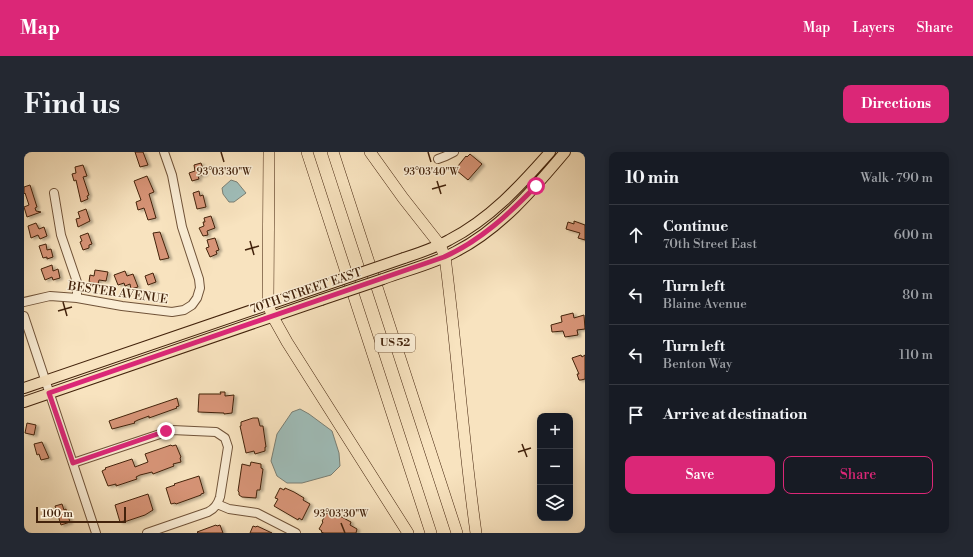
<!DOCTYPE html>
<html lang="en">
<head>
<meta charset="utf-8">
<style>
	:root { --surface:#171b24; --page:#242831; --text:#f1f3f6; --muted:#9ea1a6; --line:#363941; --accent:#db2777 }
	body { margin:0; font-family:"Libre Bodoni",serif; background:var(--page); color:var(--text) }
	.controls { position:absolute; right:12px; bottom:12px; display:grid; overflow:hidden; border-radius:8px; box-shadow:0 2px 10px #0003 }
	.controls button { width:36px; height:36px; display:grid; place-items:center; padding:0; border:0; border-bottom:1px solid var(--line); background:var(--surface); color:var(--text); font:20px sans-serif }
	.scale { position:absolute; left:12px; bottom:10px; width:90px; box-sizing:border-box; padding-left:4px; border:2px solid #43230c; border-top:0; font-size:11px; line-height:14px; white-space:nowrap; color:#43230c; -webkit-text-stroke:3px #faedd5; paint-order:stroke }
	.stop { position:absolute; width:12px; height:12px; margin:-9px; border:3px solid #db2777; border-radius:50%; background:#fff }
	.stop.end { background:#db2777; border-color:#fff; box-shadow:0 1px 4px #0008 }
	.list { margin:0; padding:0; list-style:none }
	h2 { display:flex; justify-content:space-between; align-items:center; height:52px; margin:0; padding:0 16px; font-size:17px }
	h2 small { font-size:13px; font-weight:400; color:var(--muted) }
	.list li { display:grid; grid-template-columns:26px 1fr auto; gap:12px; align-items:center; box-sizing:border-box; height:60px; padding:0 16px; border-top:1px solid var(--line) }
	.list b { display:block; font-size:15px; white-space:nowrap }
	.list p { margin:0; font-size:13px; white-space:nowrap; color:var(--muted) }
	.list em { font-size:13px; font-style:normal; color:var(--muted) }
	.actions { display:flex; gap:8px; padding:12px 16px }
	.actions a { flex:1; padding:9px 0; border:1px solid var(--accent); border-radius:8px; text-align:center; font-size:14px; color:var(--accent) }
	.actions .main { background:var(--accent); color:#fff }
	.icon { flex:none; width:22px; height:22px; fill:none; stroke:currentColor; stroke-width:2; stroke-linecap:round; stroke-linejoin:round }
	.map { position:relative; flex:none; width:561px; height:381px; overflow:hidden; border-radius:8px }
	header { display:flex; align-items:center; gap:24px; box-sizing:border-box; height:56px; padding:0 20px; background:var(--accent); color:#fff }
	header strong { font-size:19px }
	nav { display:flex; gap:22px; margin-inline-start:auto; font-size:14px }
	.intro { display:flex; align-items:center; justify-content:space-between; box-sizing:border-box; height:96px; padding:0 24px }
	h1 { margin:0; font-size:28px }
	.button { padding:10px 18px; border-radius:8px; background:var(--accent); color:#fff; font-size:14px; font-weight:700 }
	main { display:flex; gap:24px; padding:0 24px }
	aside { flex:1; background:var(--surface); border-radius:8px; box-shadow:0 2px 10px #0003 }
	.map>svg:first-child { display:block }
	.water { fill:#9fbdb9; stroke:#7a7f74 }
	.building { fill:#d79477; stroke:#43230c; filter:url(#shadow) }
	.lines { fill:none; stroke-linecap:round; stroke-linejoin:round }
	.minor-casing { stroke:#705339; stroke-width:10 }
	.major-casing { stroke:#43230c; stroke-width:12 }
	.highway-casing { stroke:#43230c; stroke-width:12 }
	.minor { stroke:#faedd5; stroke-width:8 }
	.major { stroke:#f8e3bf; stroke-width:10 }
	.highway { stroke:#f8e3bf; stroke-width:11 }
	.major-bridge-casing { stroke:#43230c; stroke-width:12; stroke-linecap:butt }
	.major-bridge { stroke:#f8e3bf; stroke-width:10 }
	.route { stroke:#db2777; stroke-width:5 }
	.ticks { fill:none; stroke:#43230c; stroke-width:1.5 }
	.labels { text-anchor:middle; dominant-baseline:central; stroke-width:3; stroke-linejoin:round; paint-order:stroke }
	.shield { fill:#faedd5; stroke:#7a6048; stroke-width:1 }
	.shield-label { font-size:11px; font-weight:bold; fill:#43230c }
	.street-label { font-size:12px; fill:#43230c; stroke:#faedd5 }
	.ticks-label { font-size:10px; text-anchor:middle; fill:#43230c; stroke:#faedd5; stroke-width:3; stroke-linejoin:round; paint-order:stroke }
</style>
</head>
<body>
<header>
<strong>Map</strong>
<nav><a>Map</a><a>Layers</a><a>Share</a></nav>
</header>
<div class="intro"><h1>Find us</h1><a class="button">Directions</a></div>
<main>
<div class="map">
<svg width="561" height="381" viewBox="0 0 561 381">
	<defs>
		<filter id="shadow"><feDropShadow dx="3" dy="1.5" stdDeviation="1" flood-color="#0004"/></filter>
	</defs>
	<rect width="100%" height="100%" fill="#f8e3bf"/>
	<filter id="stains"><feTurbulence type="fractalNoise" baseFrequency=".005" numOctaves="4"/><feColorMatrix values="0 0 0 0 .2 0 0 0 0 .09 0 0 0 0 .02 0 0 0 .5 -.17"/></filter>
	<radialGradient id="worn" r=".72"><stop offset=".6" stop-color="#630" stop-opacity="0"/><stop offset="1" stop-color="#630" stop-opacity=".3"/></radialGradient>
	<!-- water -->
	<path class="water" d="M207 28 213 30 222 41 210 50H205L199 42 198 36Z
		M276 257 285 262 308 279 315 301 316 314 307 323 278 331H263L253 324 247 309 253 282 268 260Z"/>
	<!-- building -->
	<path class="building" d="M111 0H119L124 13 116 15Z
		M446 2 458 12 444 28 432 18 435 15 434 14 442 4 443 5Z
		M177 11 181 22 174 24 175 27 168 29 165 21 171 19 170 13Z
		M59 13 63 24 59 25 65 43 63 44 64 47 57 50 52 28 50 29 48 22 52 21 51 15Z
		M123 24 130 40 125 42 132 66 124 68 120 56 114 58 112 50 117 48 110 29Z
		M6 33 13 55 11 56 12 59 17 60 3 65 0 55 5 53 1 41 0 42V35Z
		M175 39 176 44 179 43 182 55 173 57 169 41Z
		M62 57 66 69 54 75 52 67 56 66 54 60Z
		M187 64 191 76 183 79 184 83 179 84 175 76 180 74 179 70H181L180 66Z
		M550 69 561 73V88L554 86 556 81 542 77 544 70 550 72Z
		M12 71 15 77 20 75 23 84 16 87 14 83 7 86 4 74Z
		M136 80 145 106 136 108 129 81Z
		M64 81 68 92 65 93V96L59 98 56 90 58 89 56 84Z
		M191 86 195 98 192 99 193 102 186 105 182 96 185 95 183 88Z
		M22 92 23 98 27 97 29 105 23 107V105L19 106 15 94Z
		M28 113 29 119 34 117 36 126 29 128 28 125 21 128 17 117Z
		M71 118 84 120 82 129 75 128 74 132 65 130 66 123 70 124Z
		M101 119 103 124 109 122 114 135 107 137 106 132 101 134 100 131 94 133 90 123Z
		M129 121 132 130 124 133 121 124Z
		M549 161 550 166 560 163 561 177 553 178 554 183 541 185 539 179 528 180 527 173 538 170 537 164Z
		M557 203 558 205 561 203V227L557 228H555L553 222H555L548 206Z
		M196 240H201V244L210 243 208 261 200 262V261L174 260 175 242H197Z
		M153 246 155 254 152 255 153 256 125 266V264L114 268 110 270 111 271 88 277 85 269Z
		M229 266H234L236 274H239L242 295H241V299L231 302 230 299 222 301 216 274H217V270Z
		M3 271 12 273 10 283 1 281Z
		M18 290 25 306 17 308 15 302 13 303 10 292Z
		M147 293 148 294 152 293 157 305 156 306 157 310 149 312 150 314 129 322 128 320 116 323 112 325 113 327 92 334V332L84 334 78 319 82 317 81 316 108 307 111 315 124 310 121 302Z
		M227 310 237 312V316L239 317 236 338H233L232 346 218 345 215 343V340L214 339 218 312 226 314Z
		M175 324 180 341 177 342V343L152 352 151 351 147 352 142 336 151 333 150 332Z
		M256 336 260 338 261 336 270 340 280 346 279 348 286 352 278 368 275 366 274 368 250 354 254 347 251 346Z
		M124 342 129 358 121 363 100 370V369L96 370 91 353Z
		M38 352 40 358 42 357 46 370 37 373 31 354Z
		M303 361 310 365 312 362 327 370 326 373 333 377 332 381H300L297 380 298 379 295 377 299 370 298 369Z
		M192 373 193 374 196 373 199 381H174L173 380Z
		M229 374 232 375 233 374 248 381H226Z"/>
	<g class="lines">
		<!-- minor casing -->
		<g class="minor-casing">
			<path id="minor" d="M414 7 422 4 430 0
				M30 41 37 83 53 130V146
				M0 150 26 144 53 146 98 154 148 160 160 158 168 153 173 146 176 136 175 127 158 75 148 23 140 0
				M0 164 72 381
				M49 311 148 278 192 280 201 286 204 295 196 345C194 352 190 357 184 360L123 381
				M193 352 205 357 233 361 272 381"/>
		</g>
		<!-- major casing -->
		<g class="major-casing">
			<path id="major" d="M380 106C395 101 411 96 425 88 466 67 496 34 526 0
				M359 127C383 118 409 112 431 100 476 77 509 38 541 0
				M0 236 316 128
				M0 250 297 148"/>
		</g>
		<!-- highway casing -->
		<g class="highway-casing">
			<path id="highway" d="M245 0 244 153 249 165 263 190 384 381
				M283 0 407 381
				M309 0 433 381
				M346 0 379 46 416 93 421 105C433 197 439 289 452 381"/>
		</g>
		<!-- minor -->
		<use href="#minor" class="minor"/>
		<!-- major -->
		<use href="#major" class="major"/>
		<!-- highway -->
		<use href="#highway" class="highway"/>
		<!-- major-bridge casing -->
		<g class="major-bridge-casing">
			<path id="major-bridge" d="M316 128 380 106
				M297 148 359 127"/>
		</g>
		<!-- major-bridge -->
		<use href="#major-bridge" class="major-bridge"/>
	</g>
	<g class="lines">
		<!-- route -->
		<path class="route" d="M142 279 49 311 25 241 420 105C456 89 485 62 512 34"/>
	</g>
	<!-- ticks -->
	<path class="ticks" d="M197 0 200 10M404 0 407 10M413 29 417 42M408 37 422 33M226 89 230 103M221 98 235 94M39 150 43 164M34 159 48 155M498 292 503 305M494 300 507 296M317 371 321 381"/>
	<g class="labels">
		<!-- shield labels -->
		<rect class="shield" x="351" y="182" width="40" height="18" rx="3"/>
		<g class="shield-label">
			<text x="371" y="191">US 52</text>
		</g>
		<!-- street labels -->
		<g class="street-label">
			<text transform="translate(282 139) rotate(-19)">70TH STREET EAST</text>
			<text transform="translate(94 141) rotate(8)">BESTER AVENUE</text>
		</g>
	</g>
	<g class="ticks-label">
		<text x="200" y="23">93°03'30"W</text>
		<text x="407" y="23">93°03'40"W</text>
		<text x="317" y="365">93°03'30"W</text>
	</g>
	<rect width="100%" height="100%" filter="url(#stains)"/>
	<rect width="100%" height="100%" fill="url(#worn)"/>
</svg>
<div class="controls">
<button>+</button>
<button>−</button>
<button><svg class="icon" aria-label="layers" viewBox="0 0 24 24"><path d="M12 4l9 5-9 5-9-5zM3 14l9 5 9-5"/></svg></button>
</div>
<div class="scale">100 m</div>
<div class="stop" style="left:512px;top:34px"></div>
<div class="stop end" style="left:142px;top:279px"></div>
</div>
<aside>
<h2>10 min<small>Walk · 790 m</small></h2>
<ul class="list">
<li><svg class="icon" aria-label="ahead" viewBox="0 0 24 24"><path d="M12 20V5M6 11l6-6 6 6"/></svg><div><b>Continue</b><p>70th Street East</p></div><em>600 m</em></li>
<li><svg class="icon" aria-label="left" viewBox="0 0 24 24"><path d="M17 20v-9H6M10 6l-5 5 5 5"/></svg><div><b>Turn left</b><p>Blaine Avenue</p></div><em>80 m</em></li>
<li><svg class="icon" aria-label="left" viewBox="0 0 24 24"><path d="M17 20v-9H6M10 6l-5 5 5 5"/></svg><div><b>Turn left</b><p>Benton Way</p></div><em>110 m</em></li>
<li><svg class="icon" aria-label="arrive" viewBox="0 0 24 24"><path d="M6 21V4h12l-3 4 3 4H6"/></svg><div><b>Arrive at destination</b></div></li>
</ul>
<div class="actions"><a class="main">Save</a><a>Share</a></div>
</aside>
</main>
</body>
</html>
